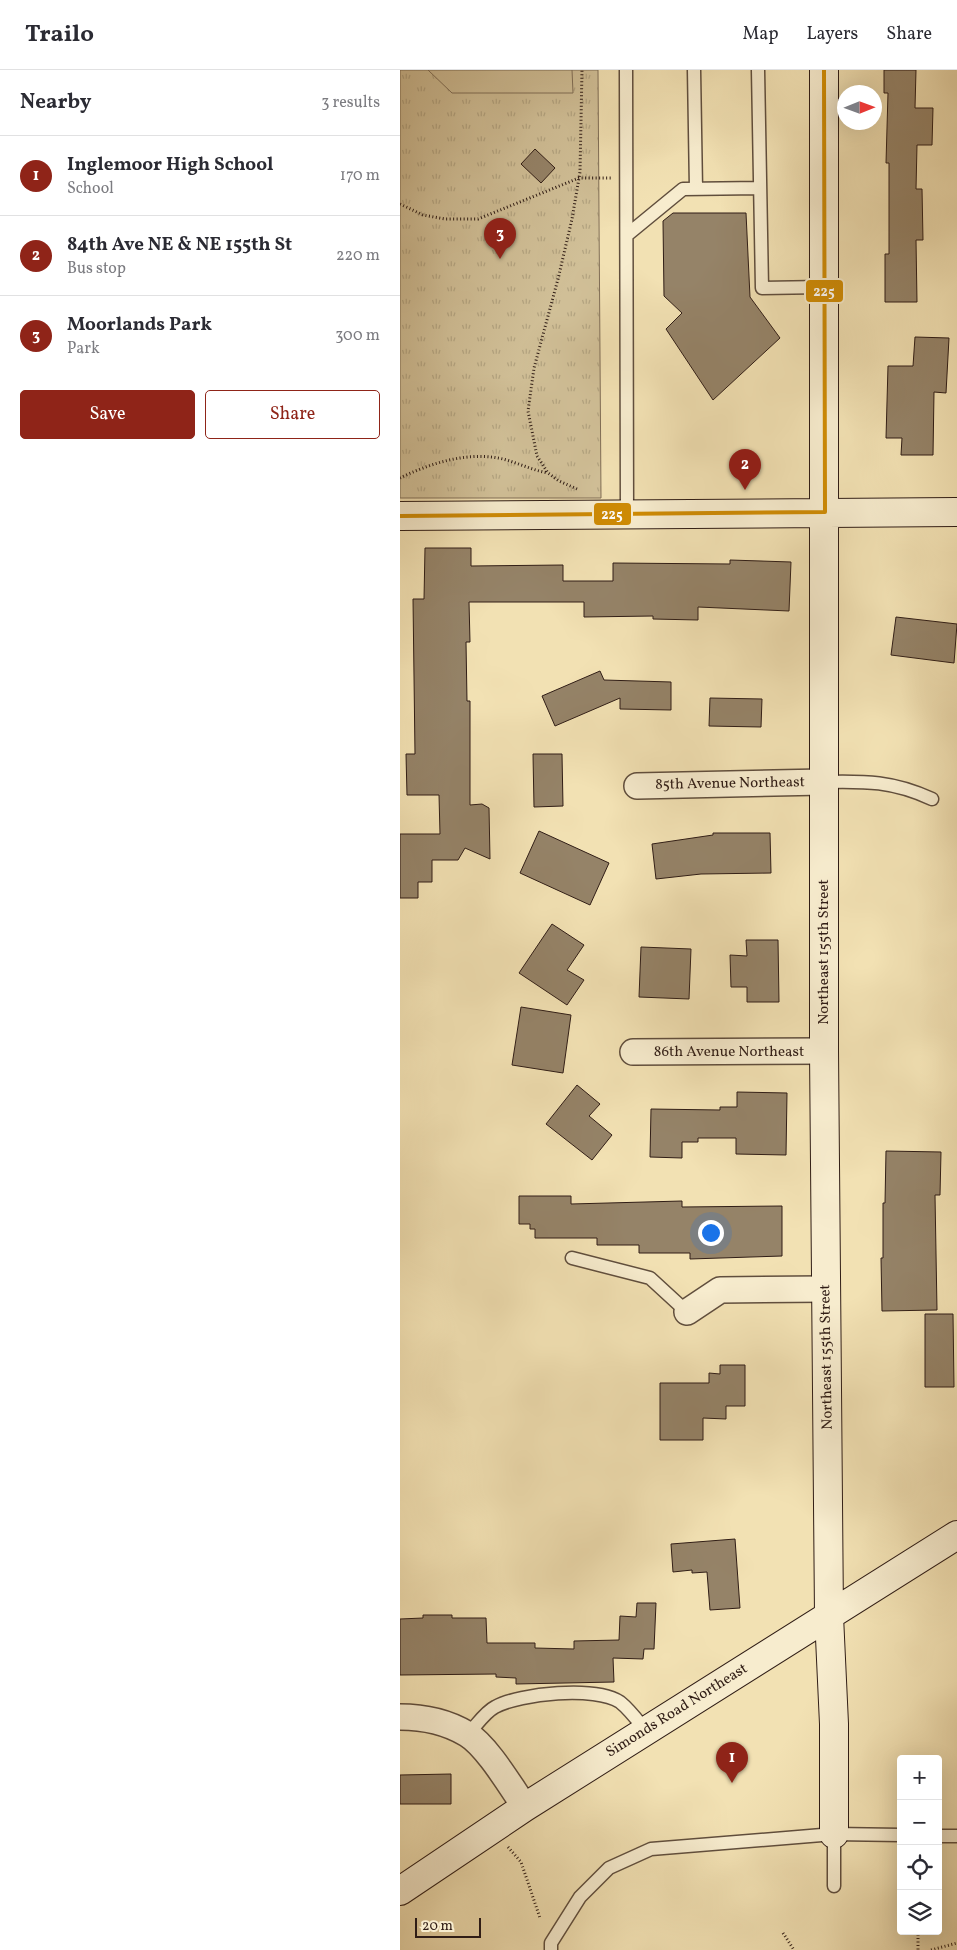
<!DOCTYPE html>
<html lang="en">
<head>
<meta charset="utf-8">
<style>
	:root { --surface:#fff; --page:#f2f2f3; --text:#2b2b33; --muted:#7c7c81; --line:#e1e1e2; --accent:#8f2418 }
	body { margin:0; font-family:Vollkorn,serif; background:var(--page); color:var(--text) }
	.controls { position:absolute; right:15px; bottom:15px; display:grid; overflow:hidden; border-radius:5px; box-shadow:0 5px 20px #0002 }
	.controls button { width:45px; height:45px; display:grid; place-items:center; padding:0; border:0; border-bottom:1px solid var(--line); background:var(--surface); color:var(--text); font:25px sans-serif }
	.compass { position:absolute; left:437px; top:15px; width:45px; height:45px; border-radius:50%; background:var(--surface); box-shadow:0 5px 20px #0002; rotate:89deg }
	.scale { position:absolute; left:15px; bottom:12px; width:66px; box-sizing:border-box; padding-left:5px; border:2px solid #301d16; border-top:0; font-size:14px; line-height:18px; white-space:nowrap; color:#301d16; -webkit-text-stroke:4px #f7ecce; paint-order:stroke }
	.you { position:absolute; left:310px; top:1162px; width:18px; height:18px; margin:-12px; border:4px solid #fff; border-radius:50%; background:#1a73e8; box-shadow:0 0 0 8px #1a73e833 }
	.badge { display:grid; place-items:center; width:32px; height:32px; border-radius:50%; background:var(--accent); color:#fff; font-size:16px; font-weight:700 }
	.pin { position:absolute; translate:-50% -41px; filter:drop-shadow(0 1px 2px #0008) }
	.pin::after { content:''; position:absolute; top:26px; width:18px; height:15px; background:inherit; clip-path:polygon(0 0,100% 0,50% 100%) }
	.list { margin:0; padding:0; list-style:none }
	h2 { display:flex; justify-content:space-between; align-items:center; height:65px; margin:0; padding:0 20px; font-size:21px }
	h2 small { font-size:16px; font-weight:400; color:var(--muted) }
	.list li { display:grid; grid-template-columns:32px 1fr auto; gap:15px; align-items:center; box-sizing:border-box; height:80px; padding:0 20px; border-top:1px solid var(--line) }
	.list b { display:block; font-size:19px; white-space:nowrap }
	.list p { margin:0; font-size:16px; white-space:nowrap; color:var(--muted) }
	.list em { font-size:16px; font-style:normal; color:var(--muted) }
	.actions { display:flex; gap:10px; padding:15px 20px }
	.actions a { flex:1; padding:11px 0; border:1px solid var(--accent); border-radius:5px; text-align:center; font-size:18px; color:var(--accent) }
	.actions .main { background:var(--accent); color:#fff }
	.icon { flex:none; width:28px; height:28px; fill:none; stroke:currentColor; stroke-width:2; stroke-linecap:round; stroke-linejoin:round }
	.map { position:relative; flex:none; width:557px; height:1880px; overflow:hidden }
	header { display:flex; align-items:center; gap:30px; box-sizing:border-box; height:70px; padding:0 25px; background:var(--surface); border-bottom:1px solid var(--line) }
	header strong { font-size:24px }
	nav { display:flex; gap:28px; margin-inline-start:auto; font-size:18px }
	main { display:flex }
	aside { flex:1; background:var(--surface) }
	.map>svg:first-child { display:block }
	.grass { fill:url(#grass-tufts); stroke:#806e57 }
	.pitch { fill:#d1c098; stroke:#806e57 }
	.building { fill:#958368; stroke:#301d16 }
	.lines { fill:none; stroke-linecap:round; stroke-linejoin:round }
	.lane-casing { stroke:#604e3d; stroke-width:15 }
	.street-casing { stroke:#604e3d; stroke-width:28 }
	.secondary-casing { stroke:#301d16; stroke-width:30 }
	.path { stroke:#301d16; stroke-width:3; stroke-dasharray:1 2.5; stroke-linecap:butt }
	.lane { stroke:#f7ecce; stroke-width:12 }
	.street { stroke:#f7ecce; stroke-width:25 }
	.secondary { stroke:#f7ecce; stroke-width:28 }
	.bus-1-casing { stroke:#f7ecce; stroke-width:8 }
	.bus-1 { stroke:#cf8b04; stroke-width:4 }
	.labels { text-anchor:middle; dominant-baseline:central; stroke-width:4; stroke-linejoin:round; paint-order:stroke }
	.street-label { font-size:15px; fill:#301d16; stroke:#f7ecce }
	.line-badge { stroke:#f7ecce; stroke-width:2 }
	.badge-label { font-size:14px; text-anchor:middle; font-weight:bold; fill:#fff }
</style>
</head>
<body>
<header>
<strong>Trailo</strong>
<nav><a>Map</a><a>Layers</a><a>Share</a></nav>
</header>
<main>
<aside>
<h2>Nearby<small>3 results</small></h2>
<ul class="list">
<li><span class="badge">1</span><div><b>Inglemoor High School</b><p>School</p></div><em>170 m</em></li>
<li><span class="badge">2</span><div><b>84th Ave NE &amp; NE 155th St</b><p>Bus stop</p></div><em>220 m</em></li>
<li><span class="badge">3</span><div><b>Moorlands Park</b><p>Park</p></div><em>300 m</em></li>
</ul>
<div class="actions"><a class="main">Save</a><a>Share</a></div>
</aside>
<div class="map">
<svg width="557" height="1880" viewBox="0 0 557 1880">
	<defs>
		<pattern id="grass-tufts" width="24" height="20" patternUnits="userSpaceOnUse" patternTransform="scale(1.25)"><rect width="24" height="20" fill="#d1c098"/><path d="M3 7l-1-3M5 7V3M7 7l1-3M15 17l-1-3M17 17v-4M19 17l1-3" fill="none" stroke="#b4a582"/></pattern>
	</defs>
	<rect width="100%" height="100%" fill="#f2e1b3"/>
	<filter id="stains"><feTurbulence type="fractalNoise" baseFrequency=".004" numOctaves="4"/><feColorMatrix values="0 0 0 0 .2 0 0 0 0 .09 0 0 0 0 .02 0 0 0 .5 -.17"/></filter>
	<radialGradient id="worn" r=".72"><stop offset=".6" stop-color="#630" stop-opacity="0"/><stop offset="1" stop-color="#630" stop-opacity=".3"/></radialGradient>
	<!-- grass -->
	<path class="grass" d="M0 0H198L201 428H0Z"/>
	<!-- pitch -->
	<path class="pitch" d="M28 0H172L173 23H52Z"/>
	<!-- building -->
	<path class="building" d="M484 0H516L515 38H533L532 75H517L516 119H522L523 170H516L517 232H485V184H489V93H486L488 23H484Z
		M135 79 155 98 141 113 121 94Z
		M273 143H346L350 227 380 268 313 330 266 259 282 243 264 226 263 151Z
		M515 267 549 268 546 323 534 322 533 385H501L502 368H486L488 296H513Z
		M25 478H71V496L163 495V511H213V493L330 494V490L391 492 389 541 298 537V550L253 549V546L184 547V532H69L70 572H66L67 631H70V735L82 734 89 738 90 789 65 778 58 790H32V812H18V828H0V764H40L39 725H7L6 684H15L13 529H24Z
		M496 547 557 554 554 593 491 585Z
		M200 601 204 610 271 612V640L220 639V628L155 656 142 626Z
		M310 628 362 629 361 657 309 656Z
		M133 684H162L163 736 134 737Z
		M139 761 209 793 190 835 120 803Z
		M313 763H370L371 803 301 804 256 809 252 774 313 765Z
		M152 854 184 875 167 900 184 910 167 935 119 903Z
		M346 870H378L379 932H347V917H331L330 885 347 886Z
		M241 877 291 879 289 929 239 927Z
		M121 937 171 945 163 1003 112 995Z
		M177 1015 200 1034 189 1046 212 1065 192 1090 146 1054Z
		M337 1022 387 1023 386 1085 336 1084V1068H298V1072H282V1088L250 1087 251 1039 320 1040V1037H337Z
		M486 1081 541 1082 540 1125H535L537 1240 482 1241 481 1188H483V1133H485Z
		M119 1126H171V1134L282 1131V1137L382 1136V1186L290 1189V1183H239V1175H197V1168H135V1159H130V1154H119Z
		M525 1244H553L554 1317H525Z
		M320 1295H345V1336H326V1349L303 1348V1370H260V1313H309V1303L320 1304Z
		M335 1469 340 1538 310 1540 307 1502 292 1503V1500L273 1502 271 1474Z
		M237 1533H256L254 1579H244L243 1589 213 1588 214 1612 116 1614V1608L96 1607V1604L0 1605V1549L23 1548V1545H52V1548H86L87 1573H135V1578L174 1579V1571L219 1570 220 1546 236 1547Z
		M51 1704V1734H0V1705Z"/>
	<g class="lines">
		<!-- lane casing -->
		<g class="lane-casing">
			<path id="lane" d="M226 0 227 444
				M294 0 296 119
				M358 0 362 218 423 217
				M227 165 283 119 360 118
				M423 712C466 711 493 711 532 729
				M172 1188 250 1208 287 1242
				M68 1664C76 1656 85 1642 95 1637 121 1623 195 1616 220 1632 230 1640 238 1651 246 1661
				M538 1766H557
				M434 1816V1764
				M151 1880V1873L180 1827 209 1798 251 1779 434 1764 501 1765"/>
		</g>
		<!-- street casing -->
		<g class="street-casing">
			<path id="street" d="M237 716 423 712
				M233 982 424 981
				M287 1242 320 1220 426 1219
				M0 1647C23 1647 47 1652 67 1664 87 1676 111 1717 125 1737"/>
		</g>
		<!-- secondary casing -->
		<g class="secondary-casing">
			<path id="secondary" d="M424 0V981L429 1546 434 1654V1764
				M0 446 557 442
				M0 1821 125 1737 557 1465"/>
		</g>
		<!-- path -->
		<path class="path" d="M0 134 23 145 45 149H78L179 108H211
			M0 408C31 393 68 381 103 389 118 393 132 400 148 403
			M177 419 159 411 148 403 137 386 128 341 134 298 158 209 172 149 180 102 182 0
			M108 1777 121 1792 140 1848
			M518 1861V1880
			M383 1863 394 1880
			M531 1880 557 1873"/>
		<!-- lane -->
		<use href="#lane" class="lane"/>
		<!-- street -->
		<use href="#street" class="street"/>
		<!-- secondary -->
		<use href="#secondary" class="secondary"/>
		<!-- bus-1 casing -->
		<g class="bus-1-casing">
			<path id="bus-1" d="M424 0 425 442
				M0 446 425 442"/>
		</g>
		<!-- bus-1 -->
		<use href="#bus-1" class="bus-1"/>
	</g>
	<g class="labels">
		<!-- street labels -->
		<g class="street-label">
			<text transform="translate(330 714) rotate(-1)">85th Avenue Northeast</text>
			<text transform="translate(424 882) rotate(-90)">Northeast 155th Street</text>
			<text x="329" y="982">86th Avenue Northeast</text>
			<text transform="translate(427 1287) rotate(-91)">Northeast 155th Street</text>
			<text transform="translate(277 1641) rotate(-32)">Simonds Road Northeast</text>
		</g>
	</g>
	<g class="line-badge">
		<rect x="405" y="209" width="39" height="24" rx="5" fill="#cf8b04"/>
		<rect x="193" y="432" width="39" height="24" rx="5" fill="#cf8b04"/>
	</g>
	<g class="badge-label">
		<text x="424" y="226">225</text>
		<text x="212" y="449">225</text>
	</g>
	<rect width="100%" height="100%" filter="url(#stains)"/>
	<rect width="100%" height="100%" fill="url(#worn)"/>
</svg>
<div class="controls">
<button>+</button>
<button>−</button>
<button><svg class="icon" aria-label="locate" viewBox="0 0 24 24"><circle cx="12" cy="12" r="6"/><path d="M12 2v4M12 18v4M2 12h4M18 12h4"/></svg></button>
<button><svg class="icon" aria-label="layers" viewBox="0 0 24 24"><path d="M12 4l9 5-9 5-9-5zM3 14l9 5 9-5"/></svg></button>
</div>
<svg class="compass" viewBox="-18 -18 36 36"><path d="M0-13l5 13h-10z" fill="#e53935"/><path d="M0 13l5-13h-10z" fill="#7c7c81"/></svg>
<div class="scale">20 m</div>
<div class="you"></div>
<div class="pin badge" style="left:332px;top:1713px">1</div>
<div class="pin badge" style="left:345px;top:420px">2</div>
<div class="pin badge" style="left:100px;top:189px">3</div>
</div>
</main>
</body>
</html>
